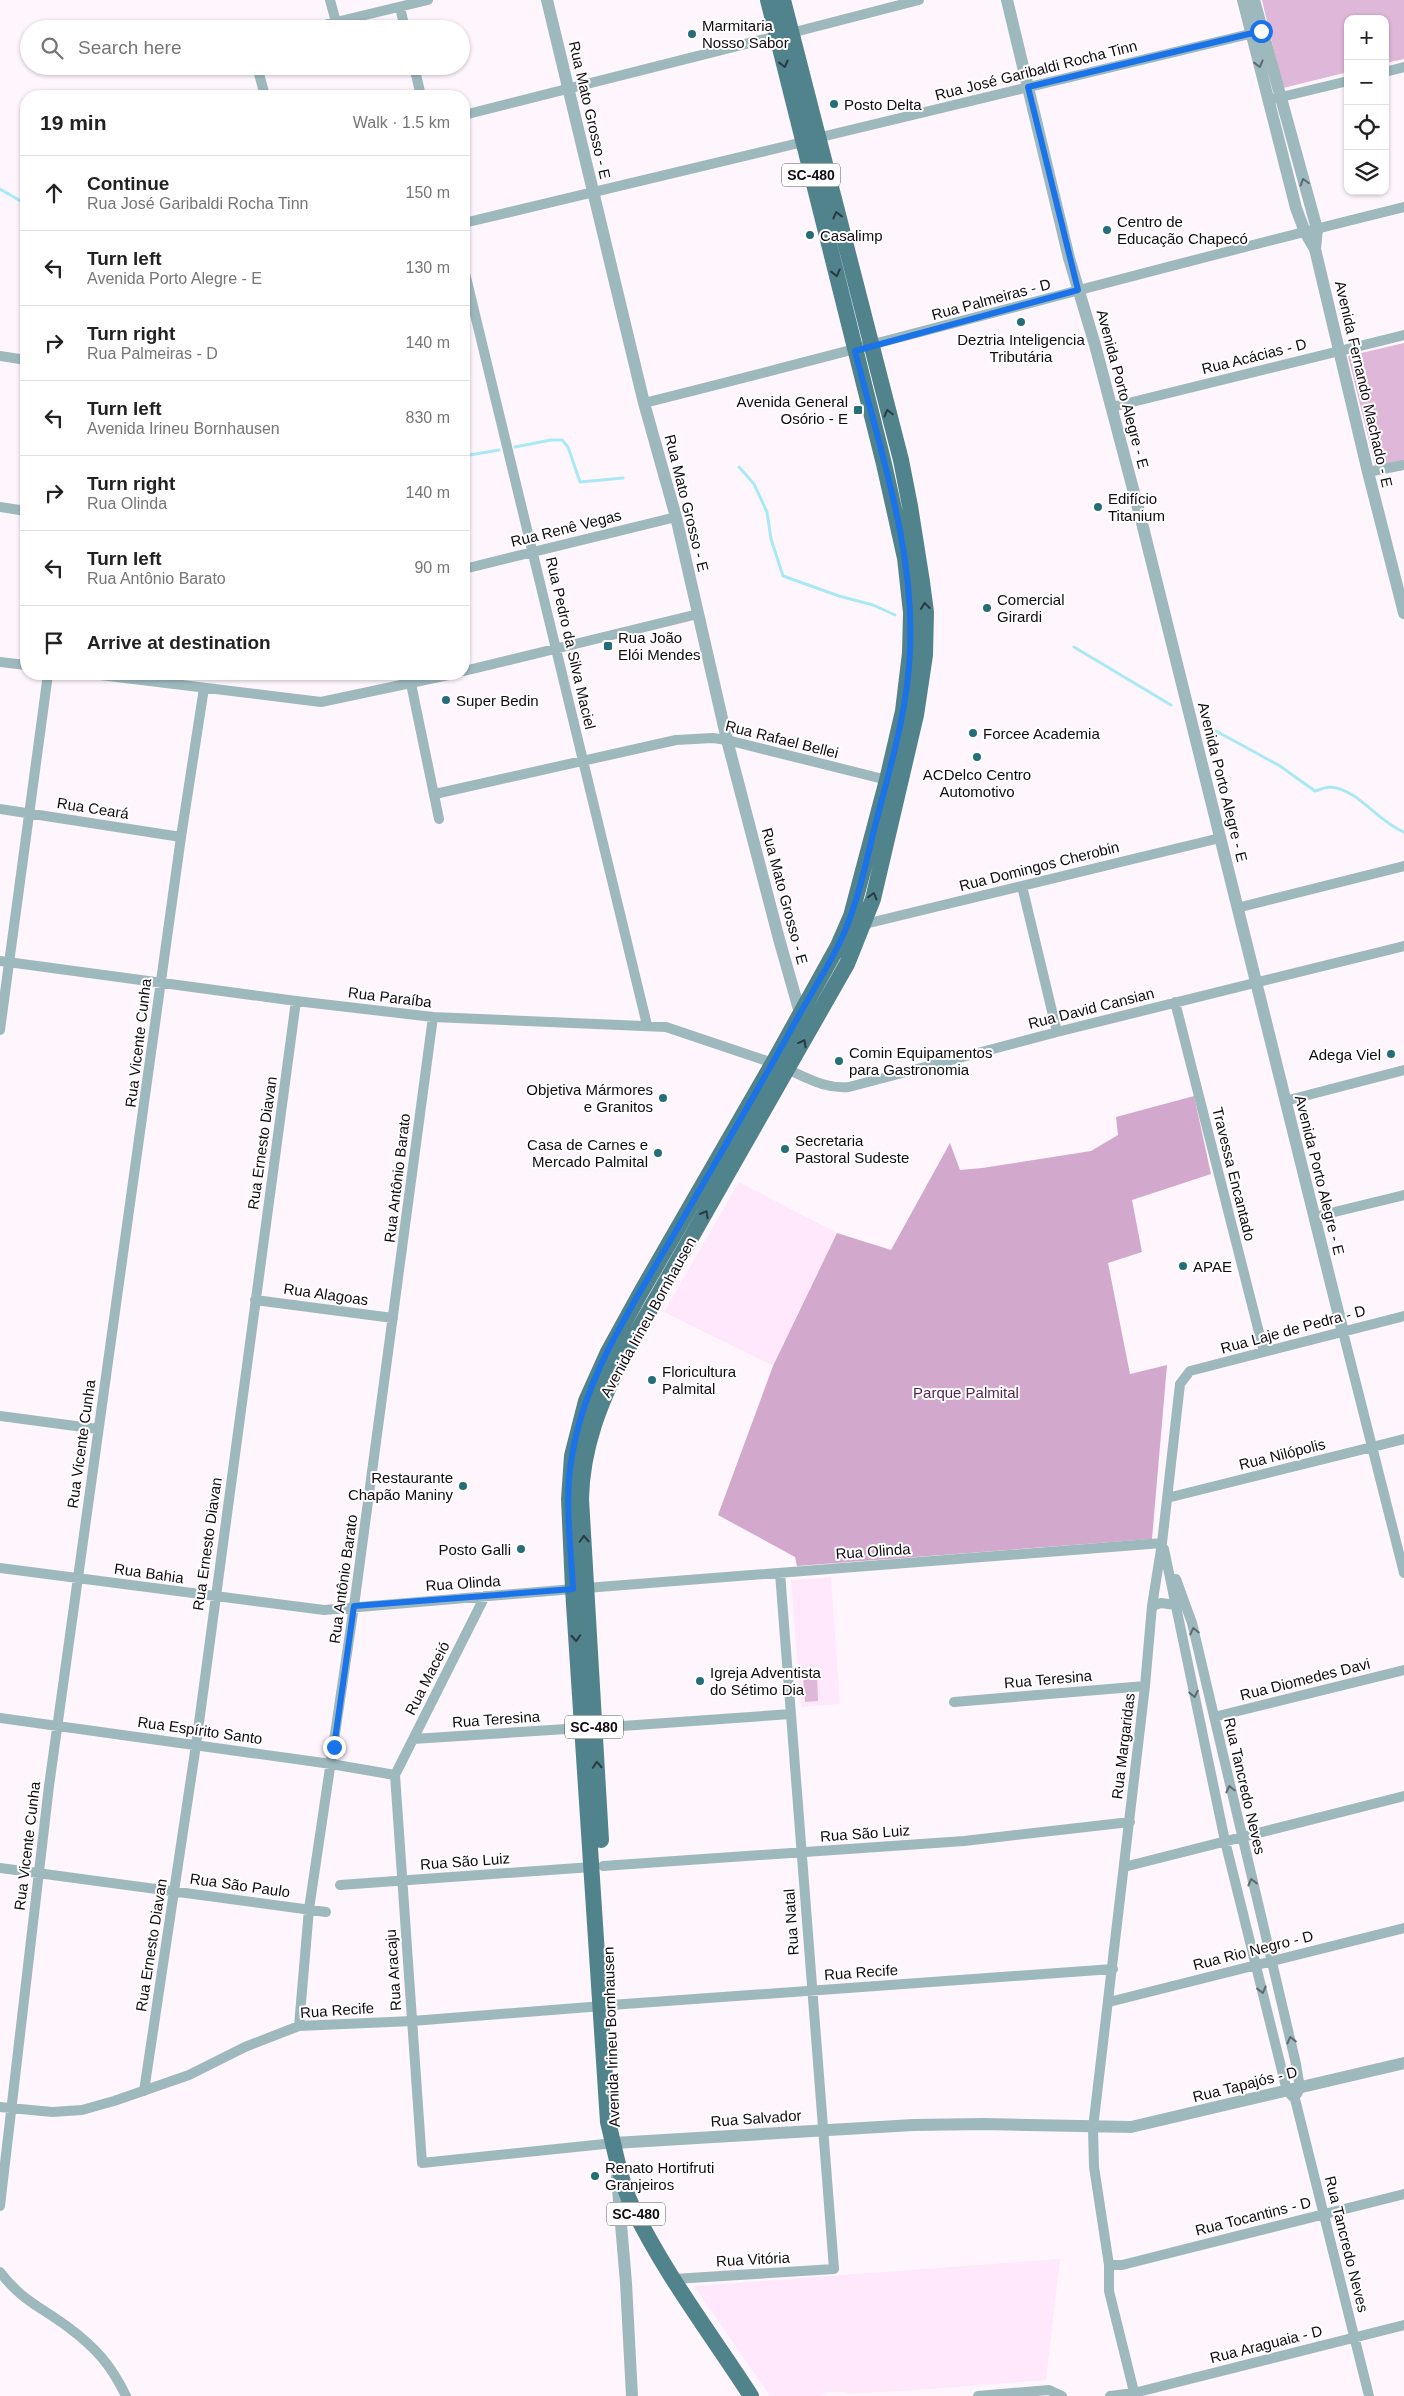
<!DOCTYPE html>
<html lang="en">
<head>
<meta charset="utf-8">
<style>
	:root { --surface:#fff; --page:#f2f2f2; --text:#222; --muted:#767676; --line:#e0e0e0 }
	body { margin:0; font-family:Helvetica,sans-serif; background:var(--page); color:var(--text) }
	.controls { position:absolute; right:15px; top:15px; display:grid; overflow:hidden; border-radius:10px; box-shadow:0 1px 4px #0004 }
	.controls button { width:45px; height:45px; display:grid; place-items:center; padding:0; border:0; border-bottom:1px solid var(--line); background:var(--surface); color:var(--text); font:25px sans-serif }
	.stop { position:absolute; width:15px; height:15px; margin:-11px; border:4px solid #1a73e8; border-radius:50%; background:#fff }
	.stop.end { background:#1a73e8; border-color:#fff; box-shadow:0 1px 5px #0008 }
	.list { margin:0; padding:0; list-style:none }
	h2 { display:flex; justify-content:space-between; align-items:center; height:65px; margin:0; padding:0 20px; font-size:21px }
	h2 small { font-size:16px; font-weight:400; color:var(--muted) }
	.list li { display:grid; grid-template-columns:32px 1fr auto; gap:15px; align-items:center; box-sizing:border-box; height:75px; padding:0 20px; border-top:1px solid var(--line) }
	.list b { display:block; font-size:19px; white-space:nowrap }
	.list p { margin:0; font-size:16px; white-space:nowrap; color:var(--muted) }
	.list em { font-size:16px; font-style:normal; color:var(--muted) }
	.icon { flex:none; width:28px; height:28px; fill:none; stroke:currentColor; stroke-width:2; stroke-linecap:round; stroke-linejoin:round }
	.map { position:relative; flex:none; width:1404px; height:2396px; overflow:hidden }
	.search { position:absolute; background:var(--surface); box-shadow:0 1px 4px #0004; left:20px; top:20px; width:450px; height:55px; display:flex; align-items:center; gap:12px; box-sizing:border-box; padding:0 18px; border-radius:28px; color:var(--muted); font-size:19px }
	.panel { position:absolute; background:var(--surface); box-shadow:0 1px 4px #0004; left:20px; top:90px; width:450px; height:590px; border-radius:20px }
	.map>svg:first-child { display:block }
	.built { fill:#ffe8fb }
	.green { fill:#dfb7d8 }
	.forest { fill:#d2a9cc }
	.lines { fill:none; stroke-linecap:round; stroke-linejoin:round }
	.stream { stroke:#a9e9f6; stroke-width:3 }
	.minor { stroke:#9eb9be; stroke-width:10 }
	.tertiary { stroke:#9eb9be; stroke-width:12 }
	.primary { stroke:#50838c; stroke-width:16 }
	.oneway { stroke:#2a3a42 }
	.oneway2 { stroke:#5f6a70 }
	.route { stroke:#1a73e8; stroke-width:6 }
	.poi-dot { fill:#256d79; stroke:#fff; stroke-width:2 }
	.labels { text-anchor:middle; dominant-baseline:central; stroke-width:4; stroke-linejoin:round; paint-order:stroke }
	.shield { fill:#fff; stroke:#585458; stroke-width:1 }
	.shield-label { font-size:14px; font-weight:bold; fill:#110a10 }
	.poi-label { font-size:15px; fill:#110a10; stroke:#fff; text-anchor:start }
	.street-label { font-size:15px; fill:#110a10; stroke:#fff }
	.park-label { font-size:15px; fill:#562450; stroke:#fff }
</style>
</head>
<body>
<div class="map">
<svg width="1404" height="2396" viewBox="0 0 1404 2396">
	<rect width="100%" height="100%" fill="#fff6fd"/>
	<!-- built -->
	<path class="built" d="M739 1182 837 1233 773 1366 664 1312Z
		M831 1577 840 1704 801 1707 791 1580Z
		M1060 2259 1046 2380 903 2391 848 2394 844 2392H827L822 2396H770L694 2286Z"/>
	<!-- green -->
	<path class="green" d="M1262 0H1404V59L1385 63V19H1348V72L1283 88Z
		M1404 343V462L1376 469 1348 356Z
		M817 1674 818 1701 805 1702 803 1675Z"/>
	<!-- forest -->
	<path class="forest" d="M1194 1096 1211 1174 1132 1200 1142 1252 1108 1263 1130 1374 1167 1365 1152 1539 797 1566 795 1557 718 1515 773 1366 837 1233 891 1250 950 1143 960 1170 982 1168 1091 1151 1118 1135 1116 1117Z"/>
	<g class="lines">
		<!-- stream -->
		<path class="stream" d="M0 189 26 204
			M515 447 551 440H562L568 447 580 482 623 478
			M464 456 499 450
			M739 467 754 484 767 512 771 539 783 576 839 596 873 605 895 615
			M1074 647 1171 705
			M1216 731 1280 766 1315 791C1319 790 1326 787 1330 787 1358 789 1378 822 1404 832"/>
		<!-- minor -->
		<path class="minor" d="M330 0 336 22
			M400 7 405 29
			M307 29 428 0
			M791 33 919 0
			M257 66 265 96
			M414 66 421 96
			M1385 72 1404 67
			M1273 99 1348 81
			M464 115 777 36
			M817 138 1258 32
			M464 223 803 142
			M464 269 647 1025
			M0 356 26 360
			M644 403C898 340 1150 269 1404 207
			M1112 407 1404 335
			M1368 472 1404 465
			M0 507 26 511
			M464 569 676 517
			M0 662 26 665
			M464 671 698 614
			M92 674 321 702 453 674
			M409 674 439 819
			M435 794 676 740 713 738 727 740 887 780
			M0 809 181 837
			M1022 886 1057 1032
			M1237 908 1404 866
			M865 924 1220 838
			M0 961 296 1001 433 1017 666 1027 773 1063
			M1175 1002 1264 1352
			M0 1030 48 674
			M789 1070C809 1079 826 1089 849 1087L1057 1032 1404 946
			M1285 1101 1404 1070
			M1314 1217 1404 1195
			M255 1300 393 1318
			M1343 1332 1404 1573
			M0 1416 98 1429
			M1167 1498 1404 1439
			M1164 1549 1225 1841 1287 2091 1295 2099 1369 2396
			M0 1568 324 1610 573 1589
			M1176 1579 1192 1623 1296 2064 1300 2088 1297 2094
			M586 1588 1162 1543
			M1152 1606 1161 1603 1176 1605
			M954 1702 1145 1686
			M1214 1717 1404 1670
			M0 1718 331 1764 395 1775
			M594 1728 791 1714
			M413 1739 582 1728
			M395 1775 422 2163 614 2143
			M395 1775 485 1596
			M603 1866 964 1841 1130 1822
			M1124 1867 1404 1796
			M0 1868 326 1912
			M340 1885 592 1867
			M1109 2002 1404 1928
			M611 2005 1113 1969
			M299 2026 309 1909 354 1606 433 1017
			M144 2091 196 1745 296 1001
			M0 2107 52 2112 82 2110 114 2101 189 2075 245 2047 299 2026 412 2021 602 2006
			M0 2206 49 1786 181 837 204 688
			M1109 2265H1122L1404 2194
			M0 2272C21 2300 41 2307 68 2327 96 2348 111 2365 126 2396
			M674 2279 834 2269 780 1573
			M978 2396 1049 2390 1062 2396
			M1110 2396 1134 2393 1404 2325
			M1135 2396 1109 2291V2265L1094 2167 1093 2128 1145 1686 1152 1606 1162 1543 1180 1384 1190 1371 1404 1316"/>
		<!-- tertiary -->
		<path class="tertiary" d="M547 0 644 403 676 517 727 740 779 939 800 1013
			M1007 0 1069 258 1095 345 1142 523 1343 1332
			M1243 0 1296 208 1305 232 1315 249
			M1254 0 1317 229 1315 249 1368 472 1404 613
			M614 2152V2143L913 2125 984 2124 1131 2127 1404 2063
			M617 2177 626 2283 632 2396"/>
		<!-- primary -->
		<path class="primary" d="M601 1840 581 1499C582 1447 600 1403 623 1357L847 964 873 899 916 715 925 655 926 612 922 582 910 506 901 460 783 0
			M751 2396C711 2334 664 2273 632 2206 620 2180 615 2150 608 2122L573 1589 569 1499 572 1456 586 1401 608 1352 641 1292 773 1063 838 946 851 916 887 780 903 711 910 653 911 613 905 558 884 464 768 0"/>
	</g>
	<!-- one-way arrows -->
	<defs><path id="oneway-chevron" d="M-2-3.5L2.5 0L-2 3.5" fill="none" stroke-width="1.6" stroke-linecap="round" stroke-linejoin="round" transform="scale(1.25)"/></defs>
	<g class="oneway">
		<use href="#oneway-chevron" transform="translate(784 64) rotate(76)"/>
		<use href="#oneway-chevron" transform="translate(837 215) rotate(-104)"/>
		<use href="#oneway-chevron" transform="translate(836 273) rotate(76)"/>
		<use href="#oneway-chevron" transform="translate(888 413) rotate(-105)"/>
		<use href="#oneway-chevron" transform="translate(925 606) rotate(-96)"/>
		<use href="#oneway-chevron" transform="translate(873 896) rotate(-75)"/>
		<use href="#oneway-chevron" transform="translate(803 1043) rotate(-61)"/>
		<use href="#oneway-chevron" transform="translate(705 1214) rotate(-60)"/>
		<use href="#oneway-chevron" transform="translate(584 1539) rotate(-93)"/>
		<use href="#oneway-chevron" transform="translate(576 1638) rotate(87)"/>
		<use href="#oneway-chevron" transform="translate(597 1765) rotate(-93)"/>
	</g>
	<g class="oneway2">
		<use href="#oneway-chevron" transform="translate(1259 64) rotate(76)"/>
		<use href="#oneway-chevron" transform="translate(1304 182) rotate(-106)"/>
		<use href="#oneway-chevron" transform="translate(1194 1631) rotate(-103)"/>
		<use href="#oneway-chevron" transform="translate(1194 1694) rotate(78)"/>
		<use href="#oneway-chevron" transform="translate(1230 1789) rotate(-103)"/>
		<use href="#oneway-chevron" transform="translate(1252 1882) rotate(-104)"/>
		<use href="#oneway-chevron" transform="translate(1262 1990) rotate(76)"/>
		<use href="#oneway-chevron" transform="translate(1291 2040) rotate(-104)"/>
	</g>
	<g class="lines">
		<!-- route -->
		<path class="route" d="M334 1747 354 1606 573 1589C571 1546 564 1499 572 1456 585 1374 636 1300 677 1229 718 1158 760 1087 799 1015 812 992 826 970 838 946 857 908 865 866 875 826 890 768 908 709 910 650 915 550 879 447 855 351L1078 290 1028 87 1261 31"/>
	</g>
	<!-- markers -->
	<g class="poi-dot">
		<circle cx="692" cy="34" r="5"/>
		<circle cx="834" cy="104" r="5"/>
		<circle cx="1107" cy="230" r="5"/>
		<circle cx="810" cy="235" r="5"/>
		<circle cx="1021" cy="322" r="5"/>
		<rect x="853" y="405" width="10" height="10" rx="2.5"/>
		<circle cx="1098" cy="507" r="5"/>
		<circle cx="987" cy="608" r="5"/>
		<rect x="603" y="641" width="10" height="10" rx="2.5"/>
		<circle cx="446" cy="700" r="5"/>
		<circle cx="973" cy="733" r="5"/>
		<circle cx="977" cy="757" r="5"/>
		<circle cx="1391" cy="1054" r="5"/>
		<circle cx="839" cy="1061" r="5"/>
		<circle cx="663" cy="1098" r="5"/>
		<circle cx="785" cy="1149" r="5"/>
		<circle cx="658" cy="1153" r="5"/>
		<circle cx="1183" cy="1266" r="5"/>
		<circle cx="652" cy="1380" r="5"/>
		<circle cx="463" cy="1486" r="5"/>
		<circle cx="521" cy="1549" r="5"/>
		<circle cx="700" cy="1681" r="5"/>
		<circle cx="595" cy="2176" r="5"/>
	</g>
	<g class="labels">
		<!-- shield labels -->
		<g class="shield">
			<rect x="782" y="163.5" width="58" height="23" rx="4"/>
			<rect x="565" y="1715.5" width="58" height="23" rx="4"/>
			<rect x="607" y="2202.5" width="58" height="23" rx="4"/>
		</g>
		<g class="shield-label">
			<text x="811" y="175">SC-480</text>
			<text x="594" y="1727">SC-480</text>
			<text x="636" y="2214">SC-480</text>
		</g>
		<!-- poi labels -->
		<g class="poi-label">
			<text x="702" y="25">Marmitaria<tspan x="702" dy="17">Nosso Sabor</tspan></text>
			<text x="844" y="104">Posto Delta</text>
			<text x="1117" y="221">Centro de<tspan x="1117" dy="17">Educação Chapecó</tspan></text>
			<text x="820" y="235">Casalimp</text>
			<text x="1021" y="339" text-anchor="middle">Deztria Inteligencia<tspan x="1021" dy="17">Tributária</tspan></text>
			<text x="848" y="401" text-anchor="end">Avenida General<tspan x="848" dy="17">Osório - E</tspan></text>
			<text x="1108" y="498">Edifício<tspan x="1108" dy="17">Titanium</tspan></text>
			<text x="997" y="599">Comercial<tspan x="997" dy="17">Girardi</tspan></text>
			<text x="618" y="637">Rua João<tspan x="618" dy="17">Elói Mendes</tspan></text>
			<text x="456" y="700">Super Bedin</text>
			<text x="983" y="733">Forcee Academia</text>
			<text x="977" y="774" text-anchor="middle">ACDelco Centro<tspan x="977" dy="17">Automotivo</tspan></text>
			<text x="849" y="1052">Comin Equipamentos<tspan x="849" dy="17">para Gastronomia</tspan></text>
			<text x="1381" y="1054" text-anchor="end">Adega Viel</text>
			<text x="653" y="1089" text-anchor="end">Objetiva Mármores<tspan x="653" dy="17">e Granitos</tspan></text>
			<text x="795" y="1140">Secretaria<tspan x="795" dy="17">Pastoral Sudeste</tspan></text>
			<text x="648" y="1144" text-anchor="end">Casa de Carnes e<tspan x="648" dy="17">Mercado Palmital</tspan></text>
			<text x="1193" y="1266">APAE</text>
			<text x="662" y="1371">Floricultura<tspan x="662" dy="17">Palmital</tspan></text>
			<text x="453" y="1477" text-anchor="end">Restaurante<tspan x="453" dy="17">Chapão Maniny</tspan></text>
			<text x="511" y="1549" text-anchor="end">Posto Galli</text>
			<text x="710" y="1672">Igreja Adventista<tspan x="710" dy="17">do Sétimo Dia</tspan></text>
			<text x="605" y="2167">Renato Hortifruti<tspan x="605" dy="17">Granjeiros</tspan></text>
		</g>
		<!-- street labels -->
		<g class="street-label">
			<text transform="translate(1036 70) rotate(-14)">Rua José Garibaldi Rocha Tinn</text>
			<text transform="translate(590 110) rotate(77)">Rua Mato Grosso - E</text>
			<text transform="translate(991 299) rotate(-15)">Rua Palmeiras - D</text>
			<text transform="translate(1254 356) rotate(-14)">Rua Acácias - D</text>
			<text transform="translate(1364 384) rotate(77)">Avenida Fernando Machado - E</text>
			<text transform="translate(1123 389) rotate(75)">Avenida Porto Alegre - E</text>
			<text transform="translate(687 503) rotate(76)">Rua Mato Grosso - E</text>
			<text transform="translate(566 528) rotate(-14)">Rua Renê Vegas</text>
			<text transform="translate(571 643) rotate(77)">Rua Pedro da Silva Maciel</text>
			<text transform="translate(782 739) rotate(14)">Rua Rafael Bellei</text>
			<text transform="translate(1223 782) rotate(76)">Avenida Porto Alegre - E</text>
			<text transform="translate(93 808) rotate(9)">Rua Ceará</text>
			<text transform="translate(1039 866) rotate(-14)">Rua Domingos Cherobin</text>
			<text transform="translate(785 896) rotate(75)">Rua Mato Grosso - E</text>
			<text transform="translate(390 997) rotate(7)">Rua Paraíba</text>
			<text transform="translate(1091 1008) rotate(-14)">Rua David Cansian</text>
			<text transform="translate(138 1043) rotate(-83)">Rua Vicente Cunha</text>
			<text transform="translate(262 1143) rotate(-82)">Rua Ernesto Diavan</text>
			<text transform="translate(1234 1174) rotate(76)">Travessa Encantado</text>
			<text transform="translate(1320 1175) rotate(76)">Avenida Porto Alegre - E</text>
			<text transform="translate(397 1178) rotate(-83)">Rua Antônio Barato</text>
			<text transform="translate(326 1294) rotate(8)">Rua Alagoas</text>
			<text transform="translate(648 1317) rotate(-61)">Avenida Irineu Bornhausen</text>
			<text transform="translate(1293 1329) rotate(-15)">Rua Laje de Pedra - D</text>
			<text transform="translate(81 1444) rotate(-82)">Rua Vicente Cunha</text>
			<text transform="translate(1282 1454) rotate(-14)">Rua Nilópolis</text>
			<text transform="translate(207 1544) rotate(-82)">Rua Ernesto Diavan</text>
			<text transform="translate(873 1551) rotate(-4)">Rua Olinda</text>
			<text transform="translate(149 1573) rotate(8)">Rua Bahia</text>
			<text transform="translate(343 1579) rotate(-82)">Rua Antônio Barato</text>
			<text transform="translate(463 1583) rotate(-4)">Rua Olinda</text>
			<text transform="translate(427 1678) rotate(-63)">Rua Maceió</text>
			<text transform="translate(1048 1679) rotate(-5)">Rua Teresina</text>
			<text transform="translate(1305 1679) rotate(-14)">Rua Diomedes Davi</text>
			<text transform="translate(496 1719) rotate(-4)">Rua Teresina</text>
			<text transform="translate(200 1730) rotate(8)">Rua Espírito Santo</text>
			<text transform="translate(1123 1746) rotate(-83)">Rua Margaridas</text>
			<text transform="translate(1245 1786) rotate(77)">Rua Tancredo Neves</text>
			<text transform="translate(865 1833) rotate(-4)">Rua São Luiz</text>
			<text transform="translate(27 1846) rotate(-83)">Rua Vicente Cunha</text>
			<text transform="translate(465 1861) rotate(-4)">Rua São Luiz</text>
			<text transform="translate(240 1885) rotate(8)">Rua São Paulo</text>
			<text transform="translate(791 1922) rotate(-94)">Rua Natal</text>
			<text transform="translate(151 1945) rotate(-81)">Rua Ernesto Diavan</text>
			<text transform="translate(1253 1950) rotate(-14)">Rua Rio Negro - D</text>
			<text transform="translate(393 1970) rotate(-94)">Rua Aracaju</text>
			<text transform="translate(861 1972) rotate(-4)">Rua Recife</text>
			<text transform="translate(337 2010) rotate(-4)">Rua Recife</text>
			<text transform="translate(611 2037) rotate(-92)">Avenida Irineu Bornhausen</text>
			<text transform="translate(1245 2084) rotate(-14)">Rua Tapajós - D</text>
			<text transform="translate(756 2118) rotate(-4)">Rua Salvador</text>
			<text transform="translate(1253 2216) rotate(-14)">Rua Tocantins - D</text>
			<text transform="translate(1347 2244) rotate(76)">Rua Tancredo Neves</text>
			<text transform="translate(753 2259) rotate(-3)">Rua Vitória</text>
			<text transform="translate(1266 2344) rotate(-14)">Rua Araguaia - D</text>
		</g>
		<!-- park labels -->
		<g class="park-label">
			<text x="966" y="1392">Parque Palmital</text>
		</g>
	</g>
</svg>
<div class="controls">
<button>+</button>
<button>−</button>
<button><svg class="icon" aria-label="locate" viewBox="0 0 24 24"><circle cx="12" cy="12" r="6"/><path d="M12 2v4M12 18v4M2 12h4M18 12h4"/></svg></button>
<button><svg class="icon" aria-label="layers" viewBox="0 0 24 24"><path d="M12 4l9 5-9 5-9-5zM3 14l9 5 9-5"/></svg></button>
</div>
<div class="stop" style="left:1261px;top:31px"></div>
<div class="stop end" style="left:334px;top:1747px"></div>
<div class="search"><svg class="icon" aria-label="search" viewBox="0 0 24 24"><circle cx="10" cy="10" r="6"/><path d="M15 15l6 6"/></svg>Search here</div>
<section class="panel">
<h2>19 min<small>Walk · 1.5 km</small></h2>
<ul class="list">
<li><svg class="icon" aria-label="ahead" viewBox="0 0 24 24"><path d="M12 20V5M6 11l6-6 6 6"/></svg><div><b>Continue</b><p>Rua José Garibaldi Rocha Tinn</p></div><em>150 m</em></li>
<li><svg class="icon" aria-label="left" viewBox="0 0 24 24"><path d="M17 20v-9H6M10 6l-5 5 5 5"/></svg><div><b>Turn left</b><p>Avenida Porto Alegre - E</p></div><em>130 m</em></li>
<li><svg class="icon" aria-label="right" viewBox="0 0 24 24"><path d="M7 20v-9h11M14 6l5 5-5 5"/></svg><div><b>Turn right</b><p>Rua Palmeiras - D</p></div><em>140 m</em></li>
<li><svg class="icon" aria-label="left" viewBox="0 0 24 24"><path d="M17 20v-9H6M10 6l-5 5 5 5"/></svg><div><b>Turn left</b><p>Avenida Irineu Bornhausen</p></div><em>830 m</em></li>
<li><svg class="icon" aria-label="right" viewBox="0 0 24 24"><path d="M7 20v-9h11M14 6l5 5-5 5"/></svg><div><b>Turn right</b><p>Rua Olinda</p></div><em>140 m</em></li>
<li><svg class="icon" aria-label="left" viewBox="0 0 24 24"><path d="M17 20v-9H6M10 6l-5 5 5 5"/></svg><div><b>Turn left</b><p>Rua Antônio Barato</p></div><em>90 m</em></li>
<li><svg class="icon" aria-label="arrive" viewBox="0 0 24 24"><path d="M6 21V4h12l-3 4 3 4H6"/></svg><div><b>Arrive at destination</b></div></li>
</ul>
</section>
</div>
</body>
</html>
